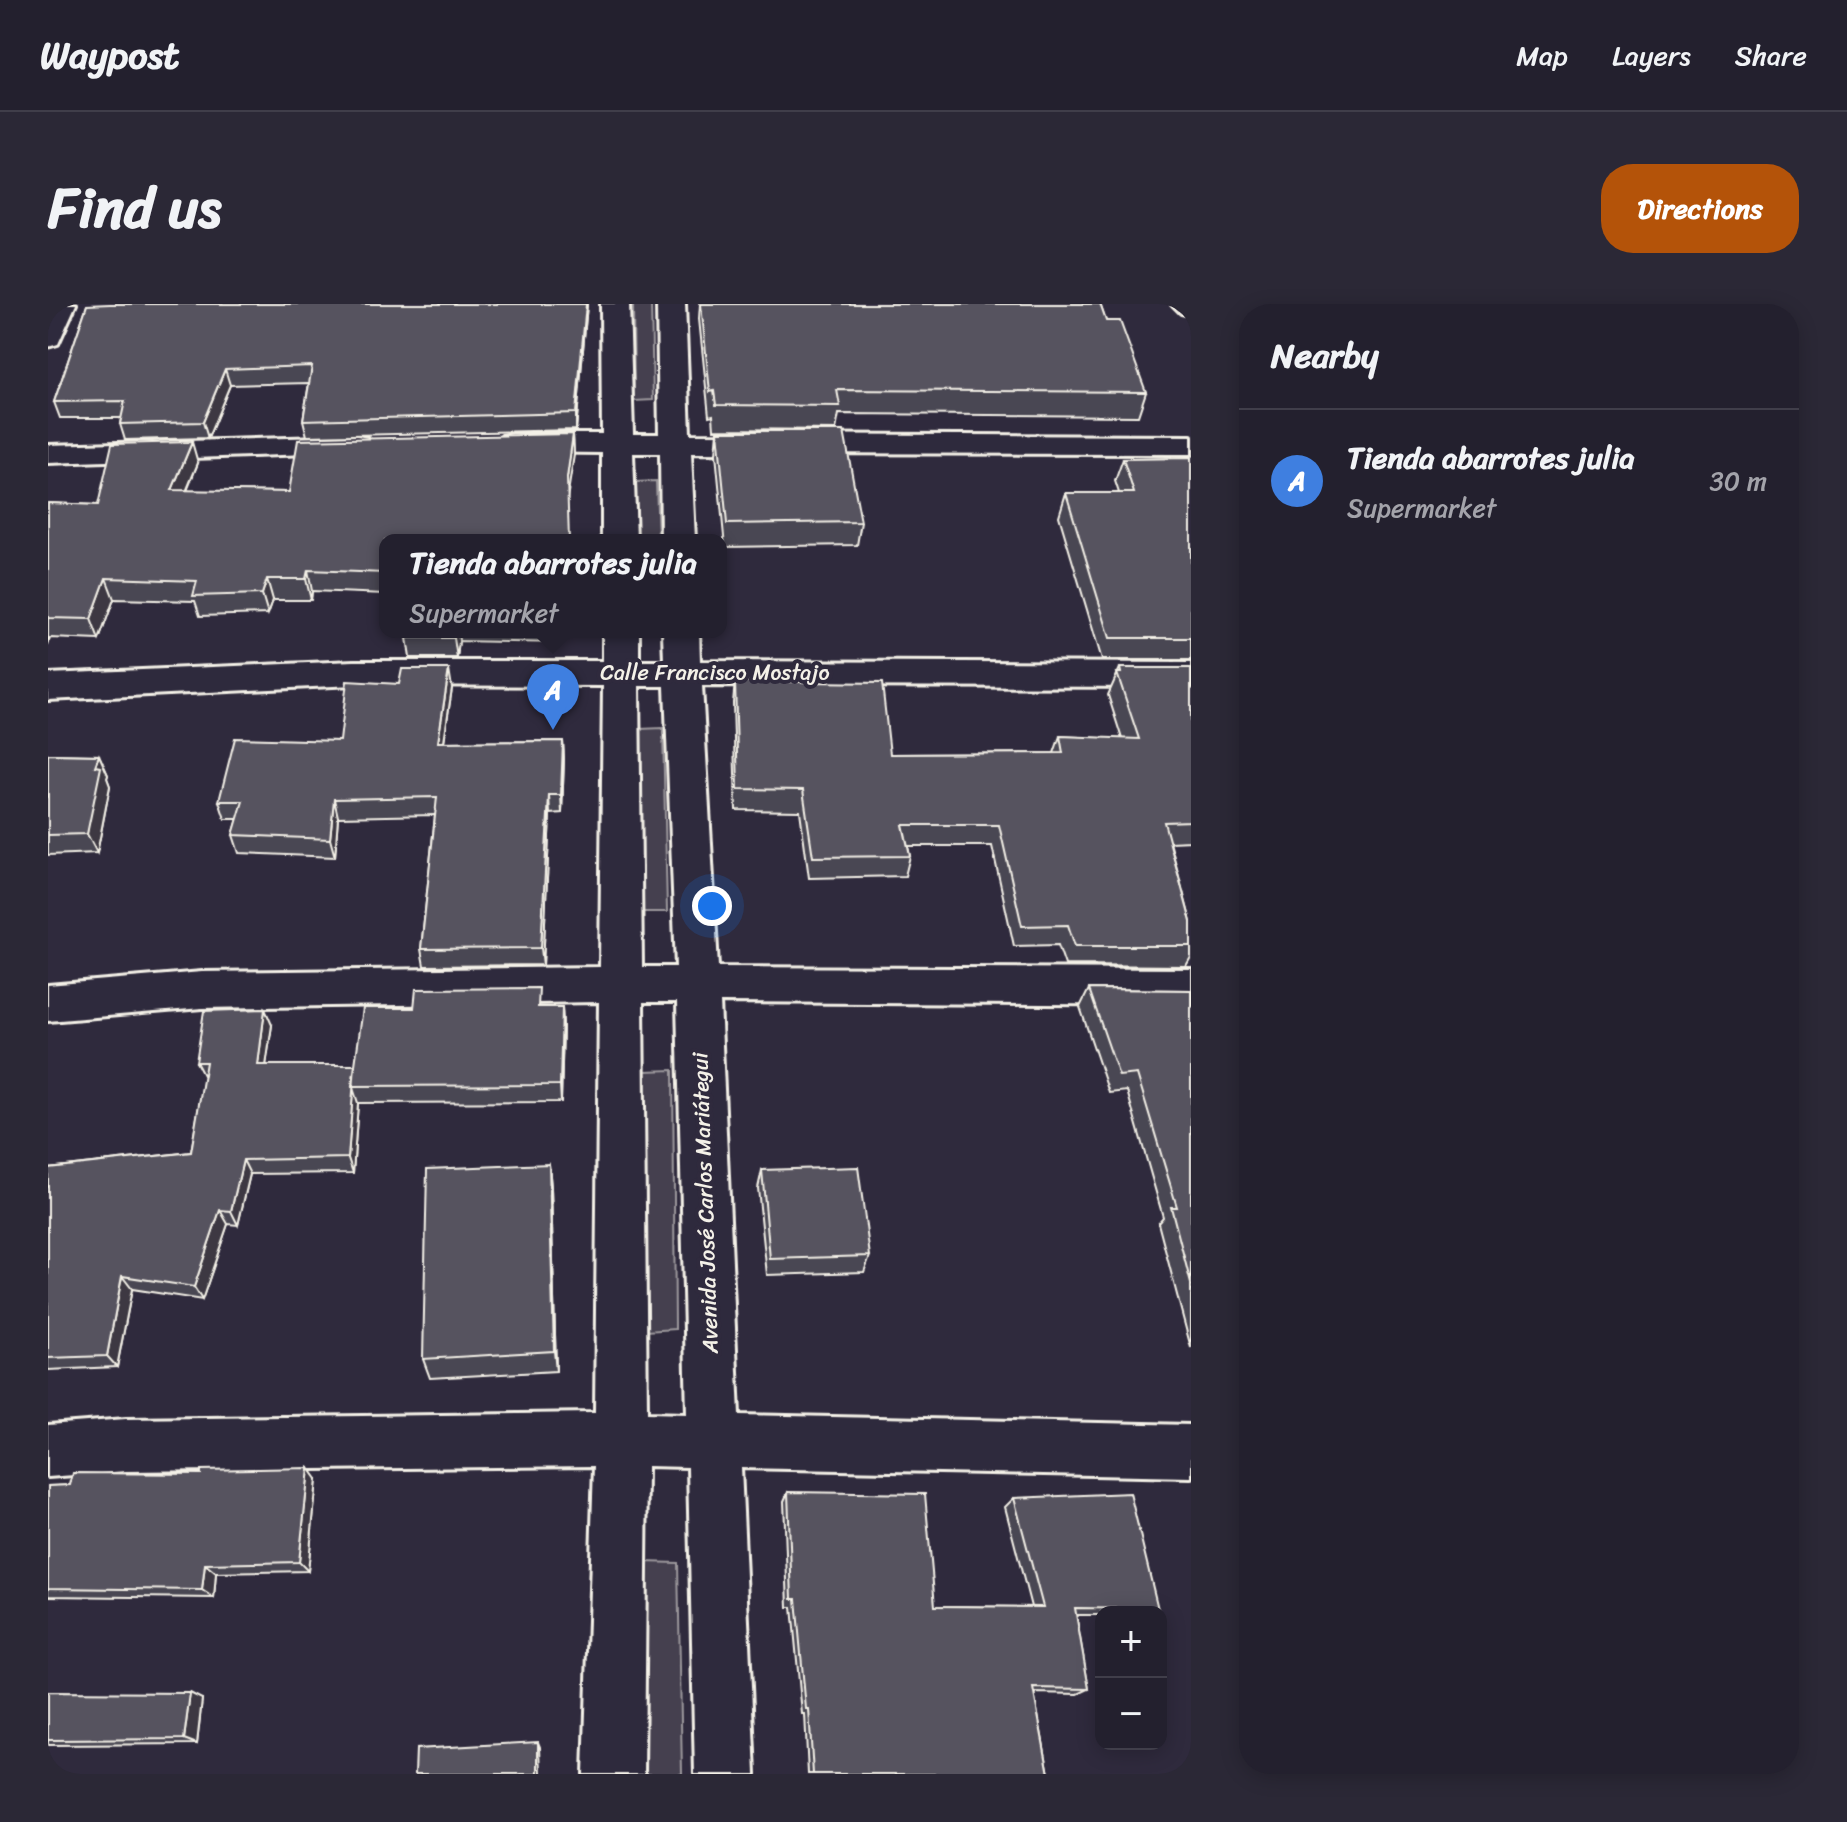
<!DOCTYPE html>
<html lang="en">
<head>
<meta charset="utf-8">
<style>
	:root { --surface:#23202e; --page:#2b2836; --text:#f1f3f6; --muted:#a3a3aa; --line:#403e4a; --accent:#b45309 }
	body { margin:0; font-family:Sriracha,sans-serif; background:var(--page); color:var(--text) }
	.controls { position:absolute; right:24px; bottom:24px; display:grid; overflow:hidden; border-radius:16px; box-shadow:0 4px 20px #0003 }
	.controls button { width:72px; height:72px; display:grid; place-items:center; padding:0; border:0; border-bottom:2px solid var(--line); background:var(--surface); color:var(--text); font:40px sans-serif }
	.you { position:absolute; left:664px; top:602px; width:28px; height:28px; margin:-20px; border:6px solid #fff; border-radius:50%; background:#1a73e8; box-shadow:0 0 0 12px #1a73e833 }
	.badge { display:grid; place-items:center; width:52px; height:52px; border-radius:50%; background:var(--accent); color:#fff; font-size:26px; font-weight:700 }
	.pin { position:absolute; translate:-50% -66px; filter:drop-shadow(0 2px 4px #0008) }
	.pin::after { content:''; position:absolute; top:42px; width:28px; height:24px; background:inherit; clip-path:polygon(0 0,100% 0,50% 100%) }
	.popup { position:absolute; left:331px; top:230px; width:348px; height:104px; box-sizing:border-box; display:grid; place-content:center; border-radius:16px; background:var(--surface); filter:drop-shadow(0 2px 6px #0005); font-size:26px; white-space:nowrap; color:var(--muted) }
	.popup b { font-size:30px; color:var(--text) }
	.popup::after { content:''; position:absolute; left:50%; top:100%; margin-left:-16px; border:16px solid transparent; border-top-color:var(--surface) }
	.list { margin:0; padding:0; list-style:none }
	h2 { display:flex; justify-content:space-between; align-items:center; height:104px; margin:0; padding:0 32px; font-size:34px }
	h2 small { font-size:26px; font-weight:400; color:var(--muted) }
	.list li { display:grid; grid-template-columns:52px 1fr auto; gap:24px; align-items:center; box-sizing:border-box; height:144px; padding:0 32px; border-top:2px solid var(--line) }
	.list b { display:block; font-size:30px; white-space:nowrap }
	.list p { margin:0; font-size:26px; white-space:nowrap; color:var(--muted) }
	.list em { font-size:26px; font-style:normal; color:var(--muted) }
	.map { position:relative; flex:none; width:1143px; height:1470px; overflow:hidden; border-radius:32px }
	header { display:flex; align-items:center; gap:48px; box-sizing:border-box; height:112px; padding:0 40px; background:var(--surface); border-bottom:2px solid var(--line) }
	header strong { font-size:38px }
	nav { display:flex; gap:44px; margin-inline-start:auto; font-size:28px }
	.intro { display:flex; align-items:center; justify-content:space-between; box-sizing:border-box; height:192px; padding:0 48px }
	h1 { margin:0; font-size:56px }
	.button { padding:20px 36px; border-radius:32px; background:var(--accent); color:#fff; font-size:28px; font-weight:700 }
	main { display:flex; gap:48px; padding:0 48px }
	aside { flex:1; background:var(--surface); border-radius:32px; box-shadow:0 4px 20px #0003 }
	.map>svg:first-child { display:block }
	.green { fill:#454050; stroke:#9c989c; stroke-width:2 }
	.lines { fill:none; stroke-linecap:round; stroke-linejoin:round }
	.minor-casing { stroke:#f4f1e8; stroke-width:6 }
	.minor { fill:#2f2a3d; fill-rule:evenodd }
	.wall { fill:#4a4752; stroke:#f4f1e8; stroke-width:2 }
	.shaded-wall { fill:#3c3942; stroke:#f4f1e8; stroke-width:2 }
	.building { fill:#56525f; stroke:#f4f1e8; stroke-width:2 }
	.labels { text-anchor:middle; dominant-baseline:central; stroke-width:8; stroke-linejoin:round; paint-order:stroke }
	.street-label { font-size:22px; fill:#f4f1e8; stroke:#2f2a3d }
</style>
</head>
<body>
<header>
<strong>Waypost</strong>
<nav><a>Map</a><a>Layers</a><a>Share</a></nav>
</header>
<div class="intro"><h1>Find us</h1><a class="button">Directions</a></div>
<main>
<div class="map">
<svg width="1143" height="1470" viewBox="0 0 1143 1470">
	<rect width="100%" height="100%" fill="#2f2a3d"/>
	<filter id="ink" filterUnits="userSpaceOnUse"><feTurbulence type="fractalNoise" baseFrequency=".0125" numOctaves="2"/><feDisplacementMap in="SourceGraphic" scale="16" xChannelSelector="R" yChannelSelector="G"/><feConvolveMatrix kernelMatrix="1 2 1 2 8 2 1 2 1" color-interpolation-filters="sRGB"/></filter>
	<g filter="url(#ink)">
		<!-- green -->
		<path class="green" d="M585 0H603L605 96 586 97Z
			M608 177 610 236H589L588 178Z
			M615 424 619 608H592L591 425Z
			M625 766 627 1025 598 1027 597 767Z
			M596 1258 630 1259 634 1470H597Z"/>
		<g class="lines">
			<!-- minor casing -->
			<g class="minor-casing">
				<path id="minor" d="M0 0H28L10 40 0 43Z
					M553 0H581L585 130H611L609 0H637L642 130 1143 132V150L643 149 647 236H613L612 149H585L588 236H554V149L465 148 454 146 449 139 454 132 465 130H554Z
					M1124 0H1143V11L1133 9Z
					M309 132 320 134 325 141 320 148 0 159V141Z
					M555 328H591V357H616L615 328H651L652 357 1143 359V383L654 382 670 663 1143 665V701L672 698 691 1111 1143 1121V1173L693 1164 707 1470H647L640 1163 599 1162 596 1470H536L546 1162 78 1167 0 1173V1121L78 1115 547 1109 551 698 154 704 0 717V681L154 668 552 663 555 382 306 381 0 396V370L306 357H555ZM591 382H617L628 663H594ZM595 698H629L639 1110 599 1109Z"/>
			</g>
			<!-- minor -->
			<use href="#minor" class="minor"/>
		</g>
		<!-- wall -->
		<path class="wall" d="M539 0 528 126 259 132 255 116 261 79 182 81 160 134 77 136 72 120 73 114H12L6 98 39 1Z
			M652 0H1052L1058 17 1098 88 1090 112 791 110 788 126 666 125 665 111 661 112 651 15Z
			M670 127 813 218 809 241 677 243 668 150Z
			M525 130 526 151 337 236V290L264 287 263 296H225L220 310 152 312 147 297 66 295 51 336 2 334 0 342V199L50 201 150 159 139 187 241 188Z
			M1143 154V356H1054L1011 212 1018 189H1071L1067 177 1075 155Z
			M359 328H515L514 339 411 337 409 354H362L359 334Z
			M1072 364H1143V537L1122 538 1143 618V653L1138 662 1017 661 1010 641 966 642 944 542H860L862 552 857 572 761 574 752 507 688 506 685 399 687 377 842 450 1006 449 1012 432 1074 435 1060 391Z
			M404 384 396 438 515 437 516 455 514 509 502 510 495 661 376 662 373 645 387 511 290 513 287 553 191 549 185 531 190 515H177L171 497 292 437Z
			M0 450 51 451 60 471 59 474 62 482 49 549 0 551Z
			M1041 685 1143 686V1044L1110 919 1115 913 1079 787 1061 789 1032 703Z
			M492 703H514L515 721 513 798 310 799 305 869 202 870 190 921 180 920 154 996 84 985 69 1063 0 1066V864L143 848 156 773 148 758 224 721 218 761H307Z
			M501 860 503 884 508 1067 382 1074 375 1055Z
			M714 866 822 952 816 968 719 971 710 884Z
			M269 1175 260 1267 168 1269 166 1294 0 1292V1182Z
			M740 1188 887 1302 983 1303 957 1203 966 1194 1110 1305 1104 1308H1053V1311H1028L1041 1385 1030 1390 986 1389 1001 1470H760L757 1410H754L744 1303H740L736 1197Z
			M0 1388 154 1395 149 1440 0 1441Z"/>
		<!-- shaded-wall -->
		<path class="shaded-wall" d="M538 0H539L528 126V109Z
			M177 65 182 81 160 134 155 118Z
			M525 130 526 151 519 195V174Z
			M144 138 150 159 130 207 124 186Z
			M260 266 264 287 263 296 258 275Z
			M58 274 66 295 51 336 43 315Z
			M219 275 225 296 220 310 214 290Z
			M407 328H410L411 337 409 354 406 334Z
			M401 365 404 384 393 457 390 438Z
			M515 437 516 455 514 509 513 491Z
			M51 451 60 471 59 474 62 482 49 549 39 530 47 462Z
			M501 491 502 510 495 661 493 644Z
			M286 495 290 513 287 553 282 535Z
			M514 703 515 721 513 798 512 781Z
			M217 705 224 721 216 776 210 761Z
			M305 784 310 799 305 869 300 854Z
			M195 856 202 870 190 921 183 907Z
			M501 860 503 884 508 1067 506 1047Z
			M172 906 180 920 154 996 146 983Z
			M74 972 84 985 69 1063 59 1052Z
			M261 1164 269 1175 260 1267 251 1258Z
			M157 1260 168 1269 166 1294 154 1286Z
			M142 1389 154 1395 149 1440 136 1435Z
			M490 1438 492 1443 493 1470H490Z"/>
		<!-- building -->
		<path class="building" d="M62 0H538L528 109 255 116 264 62 177 65 155 118 72 120 77 97 6 98 39 1Z
			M653 0H1052L1058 17H1072L1098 88 789 86 792 102 668 101 666 87 662 88Z
			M670 127H796L813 218 679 220Z
			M525 130 519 174 521 236H337V269L260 266 258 275H219L214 290 145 292 149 277 58 274 43 315 0 314V199L50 201 64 140 144 138 124 186 241 188 250 136Z
			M1143 154V334H1062L1018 189H1086L1075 155Z
			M359 328H407L406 334H359Z
			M1072 364H1143V517L1116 518 1143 618V642H1027L1020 621 974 622 951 521H855L862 552 765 553 755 486 690 485 687 377 834 379 842 450 1015 449 1012 432 1091 435 1069 369H1073Z
			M354 365H401L390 438 515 437 513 491H501L493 644 373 645 389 493 286 495 282 535 185 531 195 497H171L187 434 292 437 299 377 351 380Z
			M0 450 51 451 47 462 53 463 39 530 0 531Z
			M491 684 490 703H514L512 781 304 782 315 704H366L368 685Z
			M1041 685 1143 686V980L1123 903H1129L1089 770 1071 772Z
			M217 705 210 761H307L300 854 195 856 183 907 172 906 146 983 74 972 59 1052 0 1054V864L143 848 158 758H148L156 707Z
			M501 860 506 1047 375 1055 379 865Z
			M810 863 822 952 722 955 714 866Z
			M261 1164 251 1258 157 1260 154 1286 0 1284V1182L22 1181 25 1169 153 1170V1166Z
			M740 1188 877 1190 887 1302 995 1303 966 1194 1082 1189 1110 1305 1027 1304 1041 1385 985 1384 1001 1470H765L761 1405H758L748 1295H744Z
			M0 1388 142 1389 136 1435 0 1436Z
			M490 1438V1470H367L368 1445Z"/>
	</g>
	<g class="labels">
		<!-- street labels -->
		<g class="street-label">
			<text x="667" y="368">Calle Francisco Mostajo</text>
			<text transform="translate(657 899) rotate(-92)">Avenida José Carlos Mariátegui</text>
		</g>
	</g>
</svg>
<div class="controls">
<button>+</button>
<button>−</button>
</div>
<div class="you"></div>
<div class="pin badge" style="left:505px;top:426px;background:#3f7fe0">A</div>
<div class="popup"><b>Tienda abarrotes julia</b>Supermarket</div>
</div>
<aside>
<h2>Nearby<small></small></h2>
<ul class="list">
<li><span class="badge" style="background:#3f7fe0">A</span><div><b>Tienda abarrotes julia</b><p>Supermarket</p></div><em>30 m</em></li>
</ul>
</aside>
</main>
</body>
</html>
